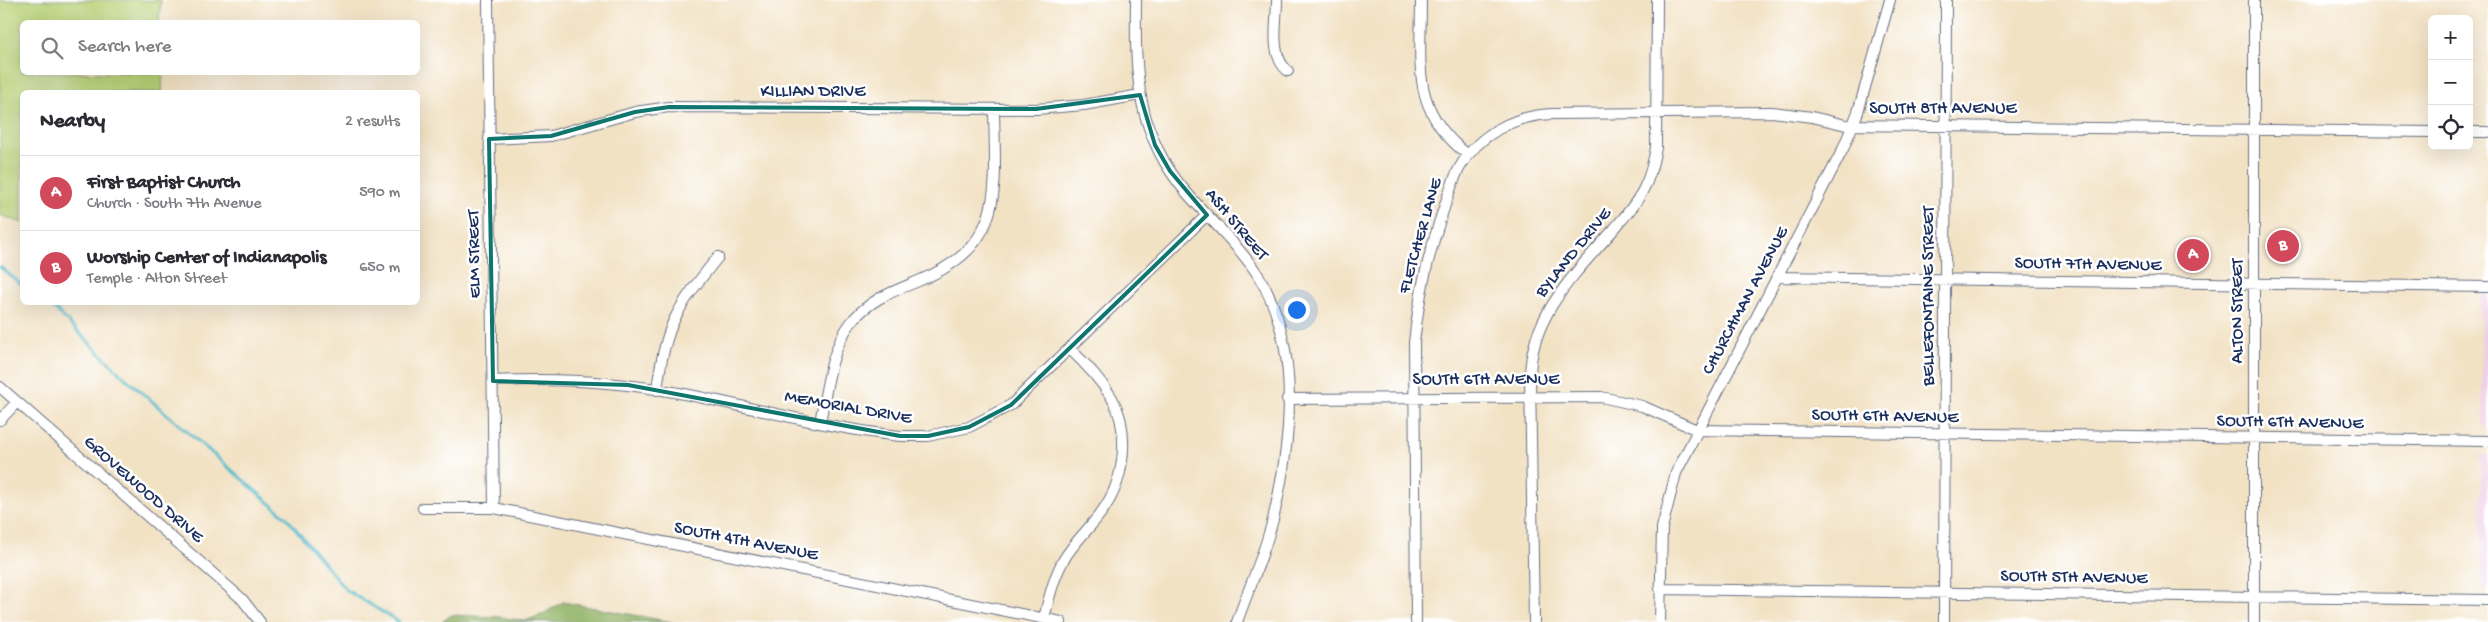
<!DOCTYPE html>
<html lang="en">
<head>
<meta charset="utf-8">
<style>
	:root { --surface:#fff; --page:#f7f7f7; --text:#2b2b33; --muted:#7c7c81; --line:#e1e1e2; --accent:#d1495b }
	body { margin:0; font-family:"Gochi Hand",sans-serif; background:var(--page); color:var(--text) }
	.controls { position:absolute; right:15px; top:15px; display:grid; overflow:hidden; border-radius:8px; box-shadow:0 5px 20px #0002 }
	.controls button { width:45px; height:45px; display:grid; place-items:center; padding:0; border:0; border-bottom:1px solid var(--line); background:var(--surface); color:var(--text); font:25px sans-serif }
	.you { position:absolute; left:1296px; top:309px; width:18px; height:18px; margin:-12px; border:4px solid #fff; border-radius:50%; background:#1a73e8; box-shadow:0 0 0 8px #1a73e833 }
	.badge { display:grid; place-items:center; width:32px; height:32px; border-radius:50%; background:var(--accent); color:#fff; font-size:16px; font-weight:700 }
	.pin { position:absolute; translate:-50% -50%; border:2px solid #fff; box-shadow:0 1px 5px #0006 }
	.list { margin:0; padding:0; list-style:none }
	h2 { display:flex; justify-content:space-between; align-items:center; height:65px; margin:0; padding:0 20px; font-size:21px }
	h2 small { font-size:16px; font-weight:400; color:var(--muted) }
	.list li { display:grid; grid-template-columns:32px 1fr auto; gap:15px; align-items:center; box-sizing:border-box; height:75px; padding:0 20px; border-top:1px solid var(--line) }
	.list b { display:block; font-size:19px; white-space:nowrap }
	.list p { margin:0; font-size:16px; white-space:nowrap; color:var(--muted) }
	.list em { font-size:16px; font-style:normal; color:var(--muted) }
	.icon { flex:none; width:28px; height:28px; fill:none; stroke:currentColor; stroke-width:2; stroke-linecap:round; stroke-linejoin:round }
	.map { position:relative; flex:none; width:2488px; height:622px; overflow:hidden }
	.search { position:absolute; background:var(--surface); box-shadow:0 5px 20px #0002; left:20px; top:20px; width:400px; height:55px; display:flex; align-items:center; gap:12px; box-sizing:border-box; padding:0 18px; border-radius:8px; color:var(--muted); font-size:19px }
	.panel { position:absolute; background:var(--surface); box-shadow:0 5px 20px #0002; left:20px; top:90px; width:400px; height:215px; border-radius:8px }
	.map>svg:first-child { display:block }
	.built { fill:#efd0e6 }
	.green { fill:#b7d075; stroke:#69806a }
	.forest { fill:#91b266; stroke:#567062 }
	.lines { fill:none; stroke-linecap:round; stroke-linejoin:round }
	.stream { stroke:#4eb9ca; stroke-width:3 }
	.minor-casing { stroke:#666e82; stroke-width:12 }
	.minor { stroke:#fff; stroke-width:10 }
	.marked { fill:none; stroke:#0f766e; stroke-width:4; stroke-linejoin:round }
	.labels { text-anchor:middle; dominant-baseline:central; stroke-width:5; stroke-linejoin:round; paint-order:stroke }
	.street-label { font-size:18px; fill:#1b2f5e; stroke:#fff }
</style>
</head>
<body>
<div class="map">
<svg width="2488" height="622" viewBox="0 0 2488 622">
	<rect width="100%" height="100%" fill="#fff"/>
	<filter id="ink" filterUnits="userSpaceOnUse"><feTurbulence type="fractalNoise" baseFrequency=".02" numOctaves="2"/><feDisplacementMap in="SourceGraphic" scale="10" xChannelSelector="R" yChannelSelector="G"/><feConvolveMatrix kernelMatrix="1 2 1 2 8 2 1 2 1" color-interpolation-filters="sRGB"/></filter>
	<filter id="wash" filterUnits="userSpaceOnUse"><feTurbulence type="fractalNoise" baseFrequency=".0096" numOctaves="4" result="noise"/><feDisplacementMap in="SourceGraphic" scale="20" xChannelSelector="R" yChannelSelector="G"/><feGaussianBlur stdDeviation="1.12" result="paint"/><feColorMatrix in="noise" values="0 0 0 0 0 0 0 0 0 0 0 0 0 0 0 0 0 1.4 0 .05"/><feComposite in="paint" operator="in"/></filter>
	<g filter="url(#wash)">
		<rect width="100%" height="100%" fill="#f2e2c4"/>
		<!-- built -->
		<path class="built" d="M2486 294H2488V428L2483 424 2479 301Z
			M2481 455H2488V590H2481Z"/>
		<!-- green -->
		<path class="green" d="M0 0H161L159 22H22V72L163 73 162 92H22V223L0 215Z"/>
		<!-- forest -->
		<path class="forest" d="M563 602 672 622H442L451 615 500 617 525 621 541 615Z"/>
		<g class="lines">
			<!-- stream -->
			<path class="stream" d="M0 267 22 285
				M46 302 59 313 124 377 286 517 346 590 399 622"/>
		</g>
	</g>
	<g filter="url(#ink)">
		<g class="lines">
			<!-- minor casing -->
			<g class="minor-casing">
				<path id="minor" d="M488 0 494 508
					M1136 0C1135 73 1136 134 1186 192 1209 219 1236 242 1256 272 1301 341 1292 438 1274 515 1266 551 1249 587 1237 622
					M1277 0C1277 22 1269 56 1288 71
					M1421 0C1421 66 1410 110 1468 155
					M2469 132H2488
					M489 139 551 136 635 112 669 107 1036 109 1084 105 1140 95
					M1777 277 2488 287
					M493 381C555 378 617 381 679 393 752 407 826 428 900 436H928L969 427 1011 405 1207 215
					M0 387 242 599 260 622
					M657 390C665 324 677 308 718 257
					M1287 399 1601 397 1642 406 1697 430 2488 441
					M0 420 17 402
					M820 422C827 389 830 351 850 324 867 301 891 292 916 282 1007 246 995 191 994 109
					M423 508H494L1061 622
					M1660 589 2488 600
					M1044 618C1049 599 1053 579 1063 561 1074 541 1093 526 1105 507 1125 477 1130 430 1112 398 1100 379 1086 364 1070 349
					M1416 622 1414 343C1419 297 1426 264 1440 220 1446 203 1451 183 1460 167 1479 134 1514 116 1551 114L1772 112 1812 117 1846 125 2432 132
					M1534 622 1530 376C1531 314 1577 272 1615 228 1626 215 1637 203 1644 188 1651 175 1653 162 1656 148L1657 0
					M1660 622 1662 528 1676 473 1843 149 1858 112 1890 0
					M1944 622 1946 0
					M2254 622V0"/>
			</g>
			<!-- minor -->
			<use href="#minor" class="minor"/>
		</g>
	</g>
	<!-- marked area -->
	<path class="marked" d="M1140 95 1155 145 1170 171 1207 215 1011 405 969 427 928 436H900L628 385 493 381 489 139 551 136 635 112 669 107 1036 109Z"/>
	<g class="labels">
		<!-- street labels -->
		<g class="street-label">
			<text x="813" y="92">KILLIAN DRIVE</text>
			<text x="1943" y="109">SOUTH 8TH AVENUE</text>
			<text transform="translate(1236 225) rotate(50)">ASH STREET</text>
			<text transform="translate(1421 236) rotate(-74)">FLETCHER LANE</text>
			<text transform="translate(1574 253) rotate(-51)">BYLAND DRIVE</text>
			<text transform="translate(475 254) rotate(-91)">ELM STREET</text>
			<text transform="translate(2088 265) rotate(1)">SOUTH 7TH AVENUE</text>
			<text transform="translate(1929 296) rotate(-90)">BELLEFONTAINE STREET</text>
			<text transform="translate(1746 301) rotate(-62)">CHURCHMAN AVENUE</text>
			<text transform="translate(2238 311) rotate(-90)">ALTON STREET</text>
			<text x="1486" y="380">SOUTH 6TH AVENUE</text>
			<text transform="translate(848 408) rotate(10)">MEMORIAL DRIVE</text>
			<text transform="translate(1885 417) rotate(1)">SOUTH 6TH AVENUE</text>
			<text transform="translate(2290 423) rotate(1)">SOUTH 6TH AVENUE</text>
			<text transform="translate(143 490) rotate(41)">GROVEWOOD DRIVE</text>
			<text transform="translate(746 542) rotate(11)">SOUTH 4TH AVENUE</text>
			<text transform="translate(2074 578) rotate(1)">SOUTH 5TH AVENUE</text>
		</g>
	</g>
</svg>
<div class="controls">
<button>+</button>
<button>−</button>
<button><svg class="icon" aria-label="locate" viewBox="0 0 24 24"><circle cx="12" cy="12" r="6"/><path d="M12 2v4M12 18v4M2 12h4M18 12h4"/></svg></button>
</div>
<div class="you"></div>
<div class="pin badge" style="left:2193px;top:255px">A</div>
<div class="pin badge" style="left:2283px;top:246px">B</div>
<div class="search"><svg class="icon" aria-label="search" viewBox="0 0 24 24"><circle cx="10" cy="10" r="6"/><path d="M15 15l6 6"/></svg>Search here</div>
<section class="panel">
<h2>Nearby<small>2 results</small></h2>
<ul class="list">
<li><span class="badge">A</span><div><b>First Baptist Church</b><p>Church · South 7th Avenue</p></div><em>590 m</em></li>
<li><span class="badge">B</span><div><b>Worship Center of Indianapolis</b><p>Temple · Alton Street</p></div><em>650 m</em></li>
</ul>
</section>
</div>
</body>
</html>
